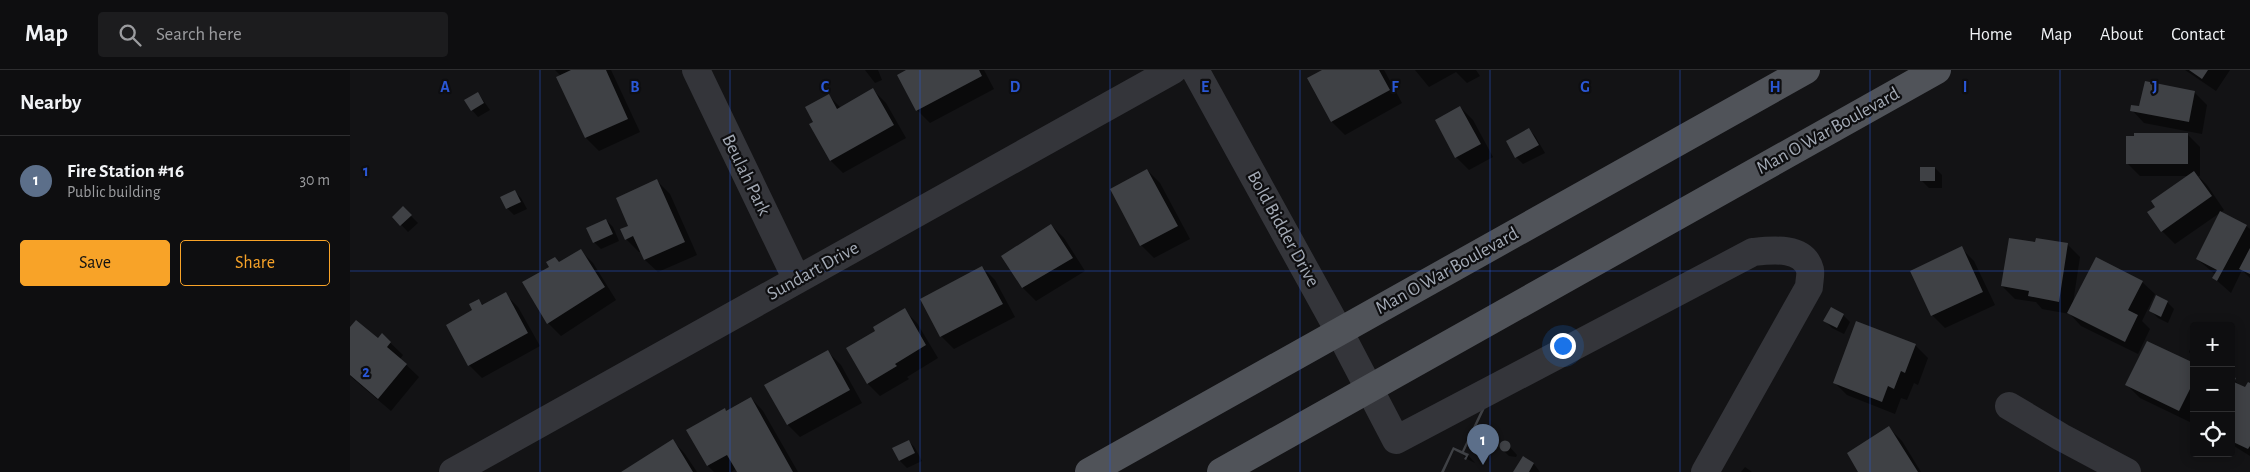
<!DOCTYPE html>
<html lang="en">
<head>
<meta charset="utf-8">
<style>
	:root { --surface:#0e0e10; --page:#1c1c1e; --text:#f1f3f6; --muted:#9b9c9f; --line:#2e2e30; --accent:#f8a328 }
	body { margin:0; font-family:"Alegreya Sans",sans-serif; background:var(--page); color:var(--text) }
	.controls { position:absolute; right:15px; bottom:15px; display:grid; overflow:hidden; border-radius:5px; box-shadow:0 2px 12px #0003 }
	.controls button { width:45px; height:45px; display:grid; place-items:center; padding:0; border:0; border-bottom:1px solid var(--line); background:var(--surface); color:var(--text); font:25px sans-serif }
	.you { position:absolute; left:1212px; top:275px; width:18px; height:18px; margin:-12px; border:4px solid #fff; border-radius:50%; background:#1a73e8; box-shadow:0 0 0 8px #1a73e833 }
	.badge { display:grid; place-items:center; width:32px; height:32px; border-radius:50%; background:var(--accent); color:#fff; font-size:16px; font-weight:700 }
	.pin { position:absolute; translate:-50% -41px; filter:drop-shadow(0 1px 2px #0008) }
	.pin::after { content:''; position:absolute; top:26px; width:18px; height:15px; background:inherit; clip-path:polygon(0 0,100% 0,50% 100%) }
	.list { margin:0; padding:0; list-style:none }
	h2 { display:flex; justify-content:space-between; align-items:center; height:65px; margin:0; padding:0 20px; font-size:21px }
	h2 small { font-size:16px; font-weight:400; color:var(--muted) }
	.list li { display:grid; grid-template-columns:32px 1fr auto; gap:15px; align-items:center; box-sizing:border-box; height:90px; padding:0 20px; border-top:1px solid var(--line) }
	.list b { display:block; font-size:19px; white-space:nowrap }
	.list p { margin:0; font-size:16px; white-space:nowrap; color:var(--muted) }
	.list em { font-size:16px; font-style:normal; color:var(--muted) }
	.actions { display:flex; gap:10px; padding:15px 20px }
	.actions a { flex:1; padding:11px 0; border:1px solid var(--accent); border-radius:5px; text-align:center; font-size:18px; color:var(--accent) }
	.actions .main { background:var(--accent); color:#111 }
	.icon { flex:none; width:28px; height:28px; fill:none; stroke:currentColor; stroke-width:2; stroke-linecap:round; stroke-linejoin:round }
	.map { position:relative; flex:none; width:1900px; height:402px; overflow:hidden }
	header { display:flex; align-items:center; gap:30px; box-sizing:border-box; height:70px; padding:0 25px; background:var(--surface); border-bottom:1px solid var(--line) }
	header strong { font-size:24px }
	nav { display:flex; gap:28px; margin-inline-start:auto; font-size:18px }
	.search { width:350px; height:45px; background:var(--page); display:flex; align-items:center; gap:12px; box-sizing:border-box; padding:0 18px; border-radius:5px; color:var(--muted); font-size:19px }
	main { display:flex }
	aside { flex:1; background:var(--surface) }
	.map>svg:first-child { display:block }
	.shadow { fill:#0007 }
	.building { fill:#3f4145 }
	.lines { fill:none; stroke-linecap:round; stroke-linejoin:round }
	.minor { stroke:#34353a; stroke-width:28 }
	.major { stroke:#505359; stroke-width:28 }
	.grid { fill:none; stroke:#2a57d5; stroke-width:1; stroke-opacity:0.55 }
	.labels { text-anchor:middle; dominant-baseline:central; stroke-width:4.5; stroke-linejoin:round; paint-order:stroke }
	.street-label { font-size:19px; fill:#a4abb6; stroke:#0e0e10 }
	.grid-label { font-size:16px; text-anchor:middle; font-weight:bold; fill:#2a57d5; stroke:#0e0e10; stroke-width:4.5; stroke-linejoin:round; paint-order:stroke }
</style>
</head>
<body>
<header>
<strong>Map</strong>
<div class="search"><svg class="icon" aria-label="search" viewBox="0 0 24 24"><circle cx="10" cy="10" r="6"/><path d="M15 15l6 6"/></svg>Search here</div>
<nav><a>Home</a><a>Map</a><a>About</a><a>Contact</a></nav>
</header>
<main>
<aside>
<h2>Nearby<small></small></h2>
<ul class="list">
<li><span class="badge" style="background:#5c6f8a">1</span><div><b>Fire Station #16</b><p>Public building</p></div><em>30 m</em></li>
</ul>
<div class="actions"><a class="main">Save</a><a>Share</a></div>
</aside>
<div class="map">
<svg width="1900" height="402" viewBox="0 0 1900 402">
	<rect width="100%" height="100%" fill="#131315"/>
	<!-- shadow -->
	<path class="shadow" d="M205 0H261L290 62 249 81 236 68 208 7 211 6Z
		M515 0H528L532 10 525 13Z
		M559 0H634L644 19 580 53 567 40Z
		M975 0H1034L1052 33 995 65 982 52 959 9Z
		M1065 0H1126L1130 6 1117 13 1106 2 1079 17Z
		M1835 0H1880L1866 21Z
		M523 20 536 33 556 68 493 103 481 91 464 52 478 25 491 38Z
		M1844 22 1857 35 1852 64 1794 53 1782 40Z
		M128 23 140 40 128 47 122 40Z
		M1110 37 1123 50 1143 87 1119 100 1106 87Z
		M1178 59 1185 66 1195 83 1173 94 1166 87 1157 71Z
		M1837 64 1850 77V106H1848L1857 115 1874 140 1825 174 1812 161 1807 137 1839 106H1790L1777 93Z
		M1585 98 1592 105V118H1579L1572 111Z
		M797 100 810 113 840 169 804 188 791 175Z
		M307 111 320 124 347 185 308 202 295 190 291 181 289 182 276 169Z
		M164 121 171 128 177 139 164 145 157 138Z
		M53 138 68 153 58 162 44 147Z
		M256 150 263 157 269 171 251 179 244 172Z
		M701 155 714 168 735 201 686 231 673 218 653 186Z
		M1896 156 1900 159V208L1892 200 1881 223 1864 208 1866 205 1847 189Z
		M1687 174H1717L1730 187 1723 233 1792 212 1805 224 1792 251 1800 259 1788 284 1731 256 1720 244 1692 239 1686 232 1665 229 1652 216Z
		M1611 178 1624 191 1645 235 1595 258 1582 245 1562 202Z
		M230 180 243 193 266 230 211 266 198 253 210 193Z
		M632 197 645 210 665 247 604 279 591 266Z
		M155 224 168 237 190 276 132 308 119 295 124 241 129 231 134 236Z
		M1817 232 1824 239 1818 253 1808 248 1801 241Z
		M554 240 567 253 588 288 557 307 559 309 530 326 518 314 527 262Z
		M1493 245 1500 252 1494 264 1482 258 1475 251Z
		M0 259 28 270 32 265 53 285 50 289 69 307 41 341 0 306Z
		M1844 270V287L1839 282Z
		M1565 275 1578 288 1568 315 1564 313 1557 330 1551 328 1545 344 1497 325 1484 312Z
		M478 282 491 295 512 333 450 367 438 355Z
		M1844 295V349L1842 353 1790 328 1777 315Z
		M1881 308 1895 319 1900 314V386L1881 374Z
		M401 328 413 341 448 402H388L386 399 381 402H364L358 396 377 342Z
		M1539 358 1552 371 1571 402H1510Z
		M323 371 335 384 347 402H273Z
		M559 371 565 378 572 391 557 398 550 391 544 378Z
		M1155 372 1167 385 1166 387 1159 386 1152 379V374Z
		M1110 382 1118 385 1125 393 1117 389Z
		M1173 387 1184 394 1190 402H1164Z
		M1395 397 1402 402H1391Z"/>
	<!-- building -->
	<path class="building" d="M221 0H256L278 49 235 68 206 7Z
		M556 0H629L632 6 566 41 547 5Z
		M972 0H1029L1040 20 981 52 957 8Z
		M1839 0H1858L1852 9Z
		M1795 11 1845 21 1839 52 1780 41 1781 35 1789 36Z
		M523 18 544 55 480 91 459 54 463 52 455 37 479 24 487 39Z
		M128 22 134 33 121 41 114 30Z
		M1110 36 1131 74 1105 88 1085 50Z
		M1179 58 1189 75 1165 88 1156 71Z
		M1784 63H1838V94H1776V66H1784Z
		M1570 97H1585V111H1570Z
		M797 99 828 156 790 176 760 119Z
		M1844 101 1862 126 1811 162 1797 142 1805 137 1801 131Z
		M307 109 335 172 294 190 283 166 275 170 270 159 278 156 266 128Z
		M165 120 171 132 156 139 150 127Z
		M53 136 62 145 50 156 42 147Z
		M1870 141 1897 155 1867 211 1862 208 1867 200 1846 189Z
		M256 149 263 164 243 173 236 158Z
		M701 154 723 188 672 218 651 186Z
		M1659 168 1685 172 1686 168 1718 173 1709 232 1678 226 1679 221 1651 216Z
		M1612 176 1633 222 1581 246 1560 201Z
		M1900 178V204L1889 199Z
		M231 179 255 217 197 254 172 212 199 197 196 192 205 187 209 192Z
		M1746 187 1793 211 1778 240 1788 245 1775 272 1717 243Z
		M632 196 653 234 590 267 570 229Z
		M156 222 178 263 118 296 96 255 122 240 119 234 129 229 132 235Z
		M1806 225 1818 231 1811 247 1799 241Z
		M1481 237 1494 244 1487 258 1473 251Z
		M555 238 576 275 545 294 547 296 517 314 496 278 525 261 523 257Z
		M6 250 28 268 32 263 41 272 37 277 57 294 28 329 0 305V257Z
		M1506 251 1566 274 1555 303 1551 301 1544 319 1538 316 1532 332 1483 313Z
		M1797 271 1844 293V311L1829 341 1775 315Z
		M478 280 500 320 437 355 414 315Z
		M1881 306 1886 308 1884 312 1895 317 1898 312 1900 313V376L1898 379 1881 371Z
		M401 327 443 402H387L377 385 357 396 336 360 375 338 376 341Z
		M1134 334 1136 336 1114 382 1119 384 1116 390 1114 389 1116 386 1104 380 1094 402H1091L1103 377 1112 381Z
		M1539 356 1568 402H1508L1497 383Z
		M323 369 343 402H271Z
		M559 370 565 383 549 391 542 378Z
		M1149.5 376a5.5 5.5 0 1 1 11 0a5.5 5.5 0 1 1-11 0Z
		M1173 386 1184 393 1179 402H1163Z"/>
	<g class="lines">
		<!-- minor -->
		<path class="minor" d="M346 0 447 210
			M845 0 989 261 1046 370 1403 182C1422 180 1454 176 1460 200 1461 205 1459 212 1459 217L1355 402
			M1659 336 1711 367 1777 402
			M103 402 823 0"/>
		<!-- major -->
		<path class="major" d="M739 402 1456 0
			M871 402 1587 0"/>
	</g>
	<!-- grid -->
	<path class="grid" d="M190 0V402M380 0V402M570 0V402M760 0V402M950 0V402M1140 0V402M1330 0V402M1520 0V402M1710 0V402M0 201H1900"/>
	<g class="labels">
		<!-- street labels -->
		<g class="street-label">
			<text transform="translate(1478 61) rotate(-29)">Man O War Boulevard</text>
			<text transform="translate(396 105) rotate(64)">Beulah Park</text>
			<text transform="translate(933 159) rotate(61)">Bold Bidder Drive</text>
			<text transform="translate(463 201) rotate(-29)">Sundart Drive</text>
			<text transform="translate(1097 201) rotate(-29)">Man O War Boulevard</text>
		</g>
	</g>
	<g class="grid-label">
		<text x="95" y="22">A</text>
		<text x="285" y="22">B</text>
		<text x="475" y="22">C</text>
		<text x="665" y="22">D</text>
		<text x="855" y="22">E</text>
		<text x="1045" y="22">F</text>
		<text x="1235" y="22">G</text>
		<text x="1425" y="22">H</text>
		<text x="1615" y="22">I</text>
		<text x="1805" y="22">J</text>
		<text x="16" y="106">1</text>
		<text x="16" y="307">2</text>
	</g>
</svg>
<div class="controls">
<button>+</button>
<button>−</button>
<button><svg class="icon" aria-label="locate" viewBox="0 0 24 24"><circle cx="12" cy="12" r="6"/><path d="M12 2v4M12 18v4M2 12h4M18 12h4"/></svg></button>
</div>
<div class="you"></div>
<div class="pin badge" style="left:1133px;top:395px;background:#5c6f8a">1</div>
</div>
</main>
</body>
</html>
